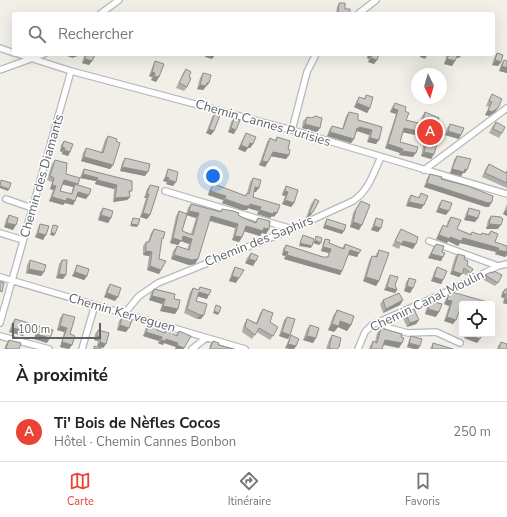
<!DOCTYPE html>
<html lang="fr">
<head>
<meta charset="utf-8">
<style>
	:root { --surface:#fff; --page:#f6f6f6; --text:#222; --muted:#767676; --line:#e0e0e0; --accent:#ea4335 }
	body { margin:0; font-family:"Nunito Sans",sans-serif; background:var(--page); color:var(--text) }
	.controls { position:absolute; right:12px; bottom:12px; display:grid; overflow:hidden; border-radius:4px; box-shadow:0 4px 16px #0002 }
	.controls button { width:36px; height:36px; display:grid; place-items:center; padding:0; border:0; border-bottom:1px solid var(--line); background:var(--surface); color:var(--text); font:20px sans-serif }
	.compass { position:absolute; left:411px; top:68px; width:36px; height:36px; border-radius:50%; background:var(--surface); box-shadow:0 4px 16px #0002; rotate:175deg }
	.scale { position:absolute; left:12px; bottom:10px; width:89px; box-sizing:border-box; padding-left:4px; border:2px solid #5f6368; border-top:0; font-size:11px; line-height:14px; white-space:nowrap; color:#5f6368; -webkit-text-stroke:3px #fff; paint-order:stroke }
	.you { position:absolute; left:213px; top:176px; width:14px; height:14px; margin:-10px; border:3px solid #fff; border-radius:50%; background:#1a73e8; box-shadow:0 0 0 6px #1a73e833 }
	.badge { display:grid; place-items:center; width:26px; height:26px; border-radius:50%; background:var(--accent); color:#fff; font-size:13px; font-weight:700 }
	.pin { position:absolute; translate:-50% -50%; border:2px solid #fff; box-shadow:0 1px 4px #0006 }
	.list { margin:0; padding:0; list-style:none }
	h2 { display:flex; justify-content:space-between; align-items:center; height:52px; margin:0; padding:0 16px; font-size:17px }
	h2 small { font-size:13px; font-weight:400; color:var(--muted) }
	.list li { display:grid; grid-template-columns:26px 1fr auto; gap:12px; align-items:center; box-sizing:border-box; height:60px; padding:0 16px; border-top:1px solid var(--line) }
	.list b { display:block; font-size:15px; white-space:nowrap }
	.list p { margin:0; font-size:13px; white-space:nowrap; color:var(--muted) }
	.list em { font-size:13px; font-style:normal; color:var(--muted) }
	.icon { flex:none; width:22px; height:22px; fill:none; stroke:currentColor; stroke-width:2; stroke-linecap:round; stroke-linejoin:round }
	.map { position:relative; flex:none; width:507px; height:349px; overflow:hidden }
	.search { position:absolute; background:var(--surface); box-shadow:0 4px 16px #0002; left:12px; right:12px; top:12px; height:44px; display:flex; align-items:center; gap:10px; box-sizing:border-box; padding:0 14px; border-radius:4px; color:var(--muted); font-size:15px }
	.sheet { height:112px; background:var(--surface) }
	nav { display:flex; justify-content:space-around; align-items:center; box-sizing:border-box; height:56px; border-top:1px solid var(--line); background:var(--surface); font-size:11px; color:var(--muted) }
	nav a { display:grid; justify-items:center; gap:2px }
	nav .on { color:var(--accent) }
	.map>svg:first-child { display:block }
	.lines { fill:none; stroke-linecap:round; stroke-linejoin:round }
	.minor-casing { stroke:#b5b8bc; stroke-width:8 }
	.minor { stroke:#fff; stroke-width:5.5 }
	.wall { fill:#afaea9; fill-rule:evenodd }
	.shaded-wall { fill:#8f8d8a }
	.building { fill:#cccac5; stroke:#8f8d8a }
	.labels { text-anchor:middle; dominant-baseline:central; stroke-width:3; stroke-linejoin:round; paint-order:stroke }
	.street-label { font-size:13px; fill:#5f6368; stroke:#fff }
</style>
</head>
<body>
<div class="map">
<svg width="507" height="349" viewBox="0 0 507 349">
	<rect width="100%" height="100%" fill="#f1efe8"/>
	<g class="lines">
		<!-- minor casing -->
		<g class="minor-casing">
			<path id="minor" d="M100 14 119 0
				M358 14 376 0
				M0 48 14 53
				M18 54 71 71 292 130 507 194
				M0 70 44 54
				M292 130 307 72 316 54
				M424 170 507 108
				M165 191 292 229
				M6 199 32 208
				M0 233 23 240
				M429 241 498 266
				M0 277 245 349
				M124 314 139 296 158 283 292 229 353 201C369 190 373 174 381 157
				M381 321 389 328 408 333 436 332 460 343
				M0 323 71 71
				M0 336 49 349
				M82 349 95 305
				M192 349 206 338
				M358 349 365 332 372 325 451 290 498 266 507 264"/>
		</g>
		<!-- minor -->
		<use href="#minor" class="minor"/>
	</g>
	<!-- wall -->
	<path class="wall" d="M339 3 350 14H336L337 7Z
		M497 53 501 62 498 66 492 65 494 58Z
		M86 54H93L92 61 89 65 82 63 84 56Z
		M368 54H379L377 60 374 64 368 62 369 59 367 58Z
		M447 54H462L459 58 456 57 452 66 444 64Z
		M504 60 507 61V73L499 71 501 64Z
		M155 61 159 77 156 82 151 80 152 77 149 76 153 65Z
		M186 69 187 87 184 91 176 88 183 73Z
		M203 73 209 83 203 90 197 89 200 78Z
		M492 94 498 108 495 112 489 116 485 115 489 107 486 106 489 99Z
		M366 95 370 108 367 113 354 107 356 102 359 97 364 99Z
		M395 103 405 111 406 120 420 123 422 116 425 112 432 143 434 154 431 159 421 156 425 137 403 132 400 142 413 157 399 155 400 153 385 148 396 114 390 112 392 107Z
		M349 112 358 120 382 127 376 144 367 142 369 135 357 131 355 133 354 139 351 143 327 136 329 130 332 126 342 129 346 116Z
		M215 113 214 131 211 135 206 133 212 117Z
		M307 117 320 128 317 132 302 128 303 121Z
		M234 118V134L228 132 231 122Z
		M496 122 502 133 499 138 489 133 492 127Z
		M450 124 459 139 445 135 447 128Z
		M246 133 253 144 250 148H248L245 152 238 149 243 138Z
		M108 136 116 141 113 165 110 169 81 161 83 153 86 148 101 152 105 140Z
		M277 137 288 149 289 155 286 159 271 156 268 162 265 167 259 165 267 142 270 138 275 140Z
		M64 141 70 152 68 156 62 154V152L60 151 61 145Z
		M457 156 465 173H463L461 176 450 173 454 160Z
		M125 158 145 176 120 171 122 163Z
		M55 160 66 174 78 185 86 199 77 196 75 201 73 205 65 203 63 205 49 201 53 190 50 189 52 182 47 180 52 164ZM63 184 73 187 71 194 60 191Z
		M489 164 506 173 507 171V188L482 177 486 168Z
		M84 169 132 181 130 194V197L127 200 113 202 114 189 95 184 96 181 80 178 82 172Z
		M168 169 173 186 166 184 167 182 163 181 166 174Z
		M430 174 441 179 489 207H486L424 187 427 178Z
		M253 178 256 192H254L253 197 274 217 272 216 270 218 257 214 258 211 248 208 247 210H242L222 203 223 200 208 195 209 191 214 184 245 196 247 193 250 182Z
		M150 185V215L147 219 140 217 146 198H144L147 189Z
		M286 186 294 203 291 207 282 204 285 196 282 195 283 191Z
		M421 193V209L406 206 408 199 411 195 418 198Z
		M315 199 313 212 310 216 306 218 311 204Z
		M442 200 446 215 436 212 439 204Z
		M361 201 359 230 350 227 353 213Z
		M191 204 220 212 222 209 238 215 246 219 255 222 258 218 269 229 266 234 262 233 260 236 244 231 242 237 239 242 232 240 235 228 209 221 198 259 195 264 189 265 171 259 173 251 177 246 187 250 189 244 181 241 178 245 170 243 176 216 179 211 186 214 188 208ZM187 215 196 218 191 234 182 231Z
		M507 204V216L503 214Z
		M103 208 111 218 108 223 98 220 100 212Z
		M469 208 478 218 475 222 464 220 466 213Z
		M9 215 13 230 4 227 6 219Z
		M491 216 498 229H486L488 220Z
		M451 217 457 229 471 234 472 232 480 235 482 233 488 234 491 231 495 242 507 246V255L505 257 495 254 496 252 460 243 458 246 448 241 447 243 436 239 440 230 443 225 446 227 448 221Z
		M376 218 381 228 378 232 371 230 374 222Z
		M327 219 342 234 323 228 325 222Z
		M40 224 43 240 35 237 38 228Z
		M154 229 161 242 159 259 161 270 159 274 147 270 149 256 143 255V246L146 242H148L151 233Z
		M401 229 413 249 401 245 399 249 392 246 398 234Z
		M325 239 329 243 342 248 345 244 359 253 357 257 348 255 340 275 284 259 285 256 282 255 283 249 286 245 323 257H327L329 253 321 251 323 243Z
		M436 244 442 252 443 257 441 261 428 258 433 248Z
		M379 250V281L376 286 363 281 369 261 372 256 375 257 376 254Z
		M251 253 253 266 245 263 247 258Z
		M458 254 467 265 473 269 468 276 462 273 459 277 450 274 455 257Z
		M30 260 44 272 41 276 26 273 27 265Z
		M62 260 63 279 56 278 59 264Z
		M77 265 87 276 84 280 72 276 75 269Z
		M235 267 236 283 229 281 232 272Z
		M437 267 443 280 441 284 431 281 434 272Z
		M494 271 498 283 495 286 482 279 485 275 493 273Z
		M390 275 397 290 395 293 384 290 388 279Z
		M409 278 413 288 410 293 404 291 406 282Z
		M110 284 115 301 104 297 107 288Z
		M200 287 207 299 198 296 196 301 201 319H197L184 313 190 292 193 288 199 290Z
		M154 289 174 299 178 309 175 314 160 311 162 304 149 300 151 293Z
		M505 289H507V304L503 303 504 298 501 297 502 292Z
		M452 292 462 304V309H460L453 324 444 321 449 306 444 304 446 298 449 294H451Z
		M383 300H403L400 305 383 313 380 304Z
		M430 301 436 317 425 314 427 306Z
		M263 309 270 322 273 336 270 340 257 332 252 339 242 332 244 324 247 319 256 323 260 313Z
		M337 310 351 325 347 331 338 327 334 332 328 330 333 316Z
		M405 312 419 320 416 324 407 327 402 316Z
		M63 314 70 334 72 345 69 349 60 347 64 332 57 330 60 318Z
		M122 317 126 332 117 330 119 321Z
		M287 317 290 335 288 339 279 336 284 320Z
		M15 319 26 331 23 336 9 332 12 323Z
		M149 323 157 330 164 333 167 328 173 334 176 335 179 331 184 349H175L176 347 164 343 163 345 158 343 159 341 143 336 146 327Z
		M310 325 316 338 313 343 303 340 307 329Z
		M39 326 47 343 34 339 36 330Z
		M381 328 401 337 402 343 399 348 383 345 382 349H369L370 346 373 341 375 342 377 333Z
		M98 330 106 344 103 348 97 346 98 341 94 340 95 334Z
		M291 335 296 346 294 349H291L285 348 289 339Z
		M332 335 338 349H326L329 340Z
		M411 336 420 346 418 349H414L407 347 409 340Z
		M9 340 19 349H4L6 344Z
		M213 341 218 345 234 349H209L210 345Z
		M501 342 507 349H497L498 346Z
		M433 343 453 349H430Z"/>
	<!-- shaded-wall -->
	<path class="shaded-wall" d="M69 54H78L76 57H74L73 58 67 56Z
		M207 54H213L215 55 212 59 205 57Z
		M345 54H351L350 56Z
		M369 54 372 55 369 59 367 58Z
		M421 54H428L425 59 420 57Z
		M457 54H462L459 58 455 57Z
		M371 58 377 60 374 64 368 62Z
		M85 59 92 61 89 65 82 63Z
		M447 59 455 61 452 66 444 64Z
		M495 60 501 62 498 66 492 65Z
		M502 66 507 68V73L499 71Z
		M152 72 155 73 152 77 149 76Z
		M154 76 159 77 156 82 151 80Z
		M207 83H209L203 90 197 89 200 85Z
		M357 103 370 108 367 113 354 107Z
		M393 108 398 110 396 114 390 112Z
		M498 108 495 112 489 116 485 115 488 110Z
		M305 124 320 128 317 132 302 128Z
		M359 127 372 130 369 135 357 131 356 133 354 132 357 128Z
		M231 128 236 130 234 134 228 132Z
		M404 128 428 133 425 137 401 132Z
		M209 129 214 131 211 135 206 133Z
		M448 131 461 135 459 139 445 135Z
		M330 132 354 139 351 143 327 136Z
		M370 138 379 140 376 144 367 142Z
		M250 143 253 144 250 148H248L245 152 238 149 241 145Z
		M388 144 403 149 400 153 385 148Z
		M62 147 65 148 62 152 60 151Z
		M64 150 70 152 68 156 62 154Z
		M402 151 416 153 413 157 399 155Z
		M273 152 289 155 286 159 270 156Z
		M424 152 434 154 431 159 421 156Z
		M84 157 113 165 110 169 81 161Z
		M262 161 268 162 265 167 259 165Z
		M122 167 148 172 145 176 120 171Z
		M452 169H465L467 170 465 173H463L461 176 450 173Z
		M83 174 98 178 96 181 80 178Z
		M166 177 169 178 167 182 163 181Z
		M64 180 78 184 76 188 75 184 73 187 61 184Z
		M97 180 117 185 114 189 95 184Z
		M169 180 176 182 173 186 166 184Z
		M427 183 492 202 489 207H486L424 187Z
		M52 185 56 186 53 190 50 189Z
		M0 186 9 189 8 191 0 188Z
		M255 187 259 188 256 192H253Z
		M210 191 226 196 223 200 208 195Z
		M285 191 288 192 285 196 282 195Z
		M78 192 89 195 86 199 75 196Z
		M147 194H149L146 198H144Z
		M52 197 67 198 75 201 73 205 65 203 63 205 49 201Z
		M130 197 127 200 113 202 115 198Z
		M225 199 250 204 261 207 258 211 248 208 247 210H242L222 203Z
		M285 200 294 203 291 207 282 204Z
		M409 202 424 205 421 209 406 206Z
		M439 208 449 211 446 215 436 212Z
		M260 210 274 212 277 213 274 217 272 216 270 218 257 214Z
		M506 210 507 211V216L503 214Z
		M189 211 199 213 196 218 186 215Z
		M313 212 310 216 306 218 309 214Z
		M143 213 150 215 147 219 140 217Z
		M101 215 111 218 108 223 98 220Z
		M467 215 478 218 475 222 464 220Z
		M211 216 238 224 235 228 208 220Z
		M353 222 362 225 359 230 350 227Z
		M7 223 16 225 13 230 4 227Z
		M131 224 138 225 137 227 130 226Z
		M489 224 501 225 498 229H486Z
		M325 225 344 231 342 234 323 228Z
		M246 226 264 228 269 229 266 234 262 233 260 236 243 231Z
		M374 226 381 228 378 232 371 230Z
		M51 232 55 234 54 236 50 235Z
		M38 233 46 235 43 240 35 237Z
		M439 235 463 238 499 248 496 252 460 243 458 246 448 241 447 243 436 239Z
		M183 236 192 239 189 244 181 241 178 245 170 243 173 238Z
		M235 236 242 237 239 242 232 240Z
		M315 240 321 243 319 245 313 243Z
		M403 241 416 244 413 249 401 245Z
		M300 243 312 246 311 248 299 246Z
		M323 247 331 249 329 253 321 251Z
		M350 250 359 253 357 257 347 254Z
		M498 250 507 252V255L505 257 495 254Z
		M146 251 152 252 149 256 143 255Z
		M284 251 288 252 285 256 282 255Z
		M431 254 443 257 441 261 428 258Z
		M174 255 198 259 195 264 189 265 171 259Z
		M287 255 342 271 340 275 284 259Z
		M249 259 256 261 253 266 245 263Z
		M150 266 161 270 159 274 147 270Z
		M29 269 44 272 41 276 26 273Z
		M453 271 462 274 459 277 450 274Z
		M75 272 87 276 84 280 72 276Z
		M59 274 66 275 63 279 56 278Z
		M232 276 239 278 236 283 229 281Z
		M366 277 379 281 376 286 363 281Z
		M434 277 443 280 441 284 431 281Z
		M407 286 413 288 410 293 404 291Z
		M387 287 397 290 395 293 384 290Z
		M199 292 209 295 207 299 196 296Z
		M107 293 118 297 115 301 104 297Z
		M503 294H506L504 298 501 297Z
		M152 296 165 299 162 304 149 300Z
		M505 299H507V304L503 303Z
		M403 300 400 305 383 313 386 309Z
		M447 300 452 301 449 306 444 304Z
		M462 304V309L459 308Z
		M163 306 178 309 175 314 160 311Z
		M428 309 439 312 436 317 425 314Z
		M214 311 219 313 218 315 213 313Z
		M200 315H204L201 319H197Z
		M447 317 456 320 453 324 444 321Z
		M419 320 416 324 407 327 410 323Z
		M340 321 351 325 347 331 338 327 334 332 328 330 332 324Z
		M120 325 129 328 126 332 117 330Z
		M60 326 67 328 64 332 57 330Z
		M12 328 26 331 23 336 9 332Z
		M146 332 162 337 159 341 143 336Z
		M282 332 290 335 288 339 279 336Z
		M36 334 50 338 47 343 34 339Z
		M467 334 480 339 477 343 464 338Z
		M97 336 101 337 98 341 94 340Z
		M307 336 316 338 313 343 303 340Z
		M166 339 178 343 176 347 164 343 163 345 158 343 161 340Z
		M385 340 402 343 399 348 382 344Z
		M62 342 72 345 69 349 60 347Z
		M100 342 106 344 103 348 97 346Z
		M409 343 420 346 418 349H414L407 347Z
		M288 344 296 346 294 349H291L285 348Z
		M177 345 184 348V349H175Z"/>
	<!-- building -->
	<path class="building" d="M339 3H345V9H350V14H338Z
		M497 53 503 55 501 62 495 60Z
		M86 54 95 55 92 61 85 59Z
		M369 54H379L377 60 371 58 372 55Z
		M449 54H458L455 61 447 59Z
		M504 60 507 61V68L502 66Z
		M155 61 164 64 159 77 154 76 155 73 152 72Z
		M186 69 191 72 189 77 191 78 187 87 179 83Z
		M203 73 211 75 209 83H207L206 86 200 85Z
		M492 94 502 99 498 108 492 112 488 110 492 102 489 101Z
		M366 95 373 97 370 108 357 103 359 97 365 99Z
		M395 103 406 107 405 111 409 113 406 120 422 124 425 112 439 118 432 143 437 144 434 154 424 152 428 133 404 128 400 142 418 147 416 153 402 151 403 149 388 144 398 110 393 108Z
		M349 112 358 114V120L382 127 379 140 370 138 372 130 359 127V129L357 128 354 139 330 132 332 126 343 129Z
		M215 113 220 115 214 131 209 129Z
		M315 116 322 118 320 128 305 124 307 117 312 118Z
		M234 118 240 120 236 130 231 128Z
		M496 122 505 127 502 133 493 129Z
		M450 124 464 128 461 135 448 131Z
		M246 133 256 137 253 144 250 143 248 148 241 145Z
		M108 136 117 139 116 141 120 143 113 165 84 157 86 148 103 153Z
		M277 137 290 141 288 149 290 150 289 155 273 152 268 162 262 161 270 138 276 141Z
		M64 141 73 144 70 152 64 150 65 148 62 147Z
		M457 156 471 159 467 170 465 169 464 172 452 169Z
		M125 158 150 164 148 172 122 167Z
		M55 160 67 163 66 174 80 178 78 184 64 180 60 191 72 194 75 184 91 189 89 195 78 192 75 201 67 198 66 201 52 197 56 186 52 185 54 178 50 176Z
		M489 164 506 173 507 171V183L485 173Z
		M84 169 132 181V191H129L130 197 115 198 117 185 97 180 98 178 83 174Z
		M168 169 178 172 176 182 169 180V178L166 177Z
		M430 174 442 177 441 179 468 186 493 196 492 202 488 203 427 183Z
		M253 178 261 180 259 188 255 187 253 197 280 205 277 213 274 212 273 214 260 210 261 207 250 204V206H245L225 199 226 196 210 191 212 187 214 184 246 196 247 193 249 194Z
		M1 180 11 183 9 189 0 186Z
		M150 185 159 187 150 215 143 213 149 194H147Z
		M286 186 298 190 294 203 285 200 288 192 285 191Z
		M421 193 428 196 424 205 409 202 411 195 419 198Z
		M315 199 319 201 313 212 309 214Z
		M442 200 452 203 449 211 439 208Z
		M361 201 370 205 362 225 353 222 356 209Z
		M191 204 221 212 222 209 233 211 239 213 238 215 246 219 256 223 258 218 270 221 269 229 264 228 263 231 246 226 242 237 235 236 238 224 211 216 198 259 192 260 174 255 177 246 189 250 192 239 183 236 182 241 173 238 179 211 187 214 182 231 193 235 199 213 189 211Z
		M103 208 113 211 111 218 101 215Z
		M469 208 480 211 478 218 467 215Z
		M9 215 18 218 16 225 7 223Z
		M491 216 501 217 503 219 501 225 489 224Z
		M451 217 461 220 457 229 471 235 472 232 481 235 482 233 489 235 491 231 498 234 495 242 507 246V252L498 250 499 248 463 238 461 241 450 237V239L439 235 443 225 447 227Z
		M133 218 140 219 138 225 131 224Z
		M376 218 383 220 381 228 374 226Z
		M327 219 346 225 344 231 325 225Z
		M40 224 49 226 46 235 38 233Z
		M53 225 58 226 55 234 51 232Z
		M154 229 165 232 163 239 162 238 159 259 166 261 161 270 150 266 152 252 146 251V242H149Z
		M401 229 418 237 416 244 403 241 402 244 395 241Z
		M303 235 314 239 312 246 300 243Z
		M316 236 322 238 321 243 315 240Z
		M325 239 330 240 329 243 344 249 345 244 361 250 359 253 350 250 342 271 287 255 288 252 284 251 286 245 323 257H328L331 249 323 247Z
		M436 244 444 246 442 252 445 253 443 257 431 254Z
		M379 250 389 253 379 281 366 277 372 256 377 257Z
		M251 253 258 256 256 261 249 259Z
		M458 254 465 256 464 259 468 261 467 265 473 269 471 273 464 268 462 274 453 271Z
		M30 260 46 265 44 272 29 269Z
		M62 260H67L66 275 59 274Z
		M77 265 89 269 87 276 75 272Z
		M235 267 244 270 239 278 232 276Z
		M437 267 447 271 443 280 434 277Z
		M494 271 502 275 498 283 485 275 491 272 493 273Z
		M390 275 398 277 395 285 397 290 387 287Z
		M409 278 416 280 413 288 407 286Z
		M0 282 4 283 2 292 0 291Z
		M110 284 121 288 118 297 107 293Z
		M200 287 211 290 209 295 199 292 196 301 207 304 204 315H200L187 309 193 288 199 290Z
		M154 289 175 294 174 299 180 300 178 309 163 306 165 299 152 296Z
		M505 289H507V299H505L506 294H503Z
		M452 292 491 303V304H462L456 320 447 317 452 301 447 300 449 294 451 295Z
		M399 293 403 300 386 309 383 300Z
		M430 301 442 304 439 312 428 309Z
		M216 305 221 307 219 313 214 311Z
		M263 309 273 313 270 322 278 327 273 336 259 328 255 335 245 327 247 319 257 324Z
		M414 309 419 320 410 323 405 312Z
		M337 310 354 316 351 325 340 321 339 326 332 324Z
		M63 314 75 317 70 334 75 336 72 345 62 342 67 328 60 326Z
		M122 317 132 320 129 328 120 325Z
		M287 317 295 319 290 335 282 332Z
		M15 319 29 323 26 331 12 328Z
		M149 323 158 326 157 330 165 333 167 328 173 330V334L177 336 179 331 191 336 184 348 177 345 178 343 166 339 165 341 161 340 162 337 146 332Z
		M310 325 319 328 316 338 307 336Z
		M39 326 53 330 50 338 36 334Z
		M381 328 402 334 401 337 404 338 402 343 385 340 382 349H371L373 341 377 343Z
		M98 330 109 333 106 344 100 342 101 337 97 336Z
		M467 334H482L480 339Z
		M291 335 299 339 296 346 288 344Z
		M332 335 341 338 339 347 337 349H332L329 348Z
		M411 336 422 339 420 346 409 343Z
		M9 340 21 343 19 349H9L6 348Z
		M213 341 219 343 218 345 234 349H210Z
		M501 342 507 344V349H499Z
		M433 343 453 349H432Z
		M94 346 101 348 100 349H94Z"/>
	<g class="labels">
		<!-- street labels -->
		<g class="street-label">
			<text transform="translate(263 123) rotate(16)">Chemin Cannes Purisies</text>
			<text transform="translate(42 176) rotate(-74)">Chemin des Diamants</text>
			<text transform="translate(259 241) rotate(-22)">Chemin des Saphirs</text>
			<text transform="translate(427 301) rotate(-26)">Chemin Canal Moulin</text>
			<text transform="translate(122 313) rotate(16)">Chemin Kerveguen</text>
		</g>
	</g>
</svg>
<div class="controls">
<button><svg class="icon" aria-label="locate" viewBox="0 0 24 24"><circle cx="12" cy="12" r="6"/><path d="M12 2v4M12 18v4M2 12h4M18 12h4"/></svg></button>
</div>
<svg class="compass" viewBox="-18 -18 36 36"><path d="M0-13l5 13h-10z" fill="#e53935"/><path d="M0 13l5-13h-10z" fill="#767676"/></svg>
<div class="scale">100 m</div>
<div class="you"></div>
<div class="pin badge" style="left:430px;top:132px">A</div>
<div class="search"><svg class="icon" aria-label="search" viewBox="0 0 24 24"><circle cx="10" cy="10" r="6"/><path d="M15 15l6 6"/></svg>Rechercher</div>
</div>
<section class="sheet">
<h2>À proximité<small></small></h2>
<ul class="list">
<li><span class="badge">A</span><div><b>Ti' Bois de Nèfles Cocos</b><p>Hôtel · Chemin Cannes Bonbon</p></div><em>250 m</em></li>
</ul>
</section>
<nav>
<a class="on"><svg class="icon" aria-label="map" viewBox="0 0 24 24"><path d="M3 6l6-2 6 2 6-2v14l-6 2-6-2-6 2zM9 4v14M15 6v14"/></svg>Carte</a>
<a><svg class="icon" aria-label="directions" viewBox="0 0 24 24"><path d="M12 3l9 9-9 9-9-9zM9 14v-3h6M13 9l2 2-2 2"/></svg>Itinéraire</a>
<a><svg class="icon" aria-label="saved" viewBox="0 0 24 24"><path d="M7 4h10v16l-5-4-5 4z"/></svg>Favoris</a>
</nav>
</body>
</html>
